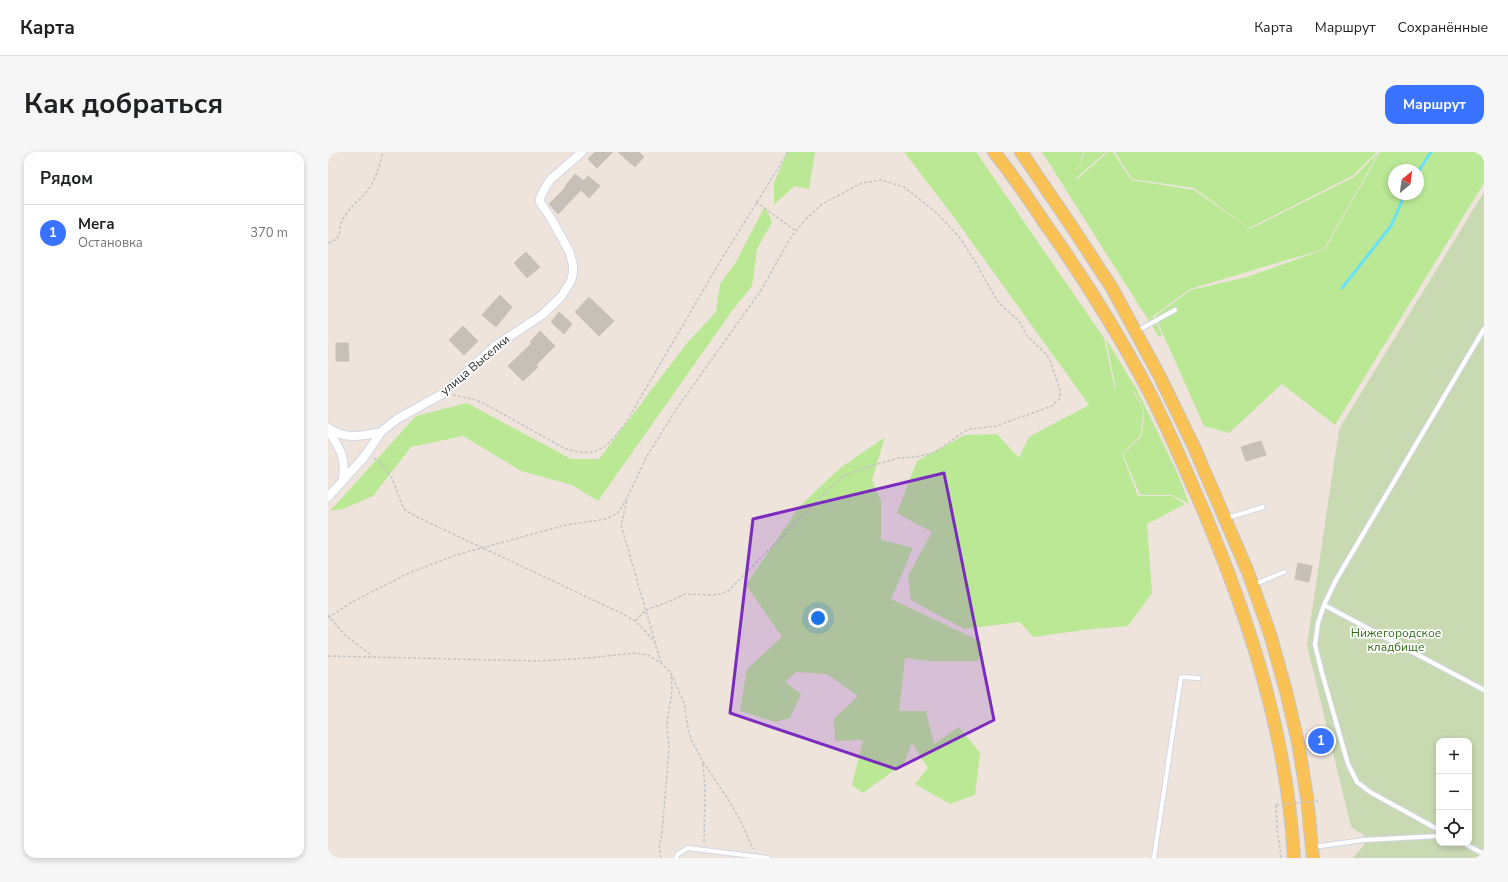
<!DOCTYPE html>
<html lang="ru">
<head>
<meta charset="utf-8">
<style>
	:root { --surface:#fff; --page:#f6f6f6; --text:#202124; --muted:#757577; --line:#e0e0e0; --accent:#3872ff }
	body { margin:0; font-family:"Nunito Sans",sans-serif; background:var(--page); color:var(--text) }
	.controls { position:absolute; right:12px; bottom:12px; display:grid; overflow:hidden; border-radius:8px; box-shadow:0 2px 6px #0003 }
	.controls button { width:36px; height:36px; display:grid; place-items:center; padding:0; border:0; border-bottom:1px solid var(--line); background:var(--surface); color:var(--text); font:20px sans-serif }
	.compass { position:absolute; left:1060px; top:12px; width:36px; height:36px; border-radius:50%; background:var(--surface); box-shadow:0 2px 6px #0003; rotate:29deg }
	.you { position:absolute; left:490px; top:466px; width:14px; height:14px; margin:-10px; border:3px solid #fff; border-radius:50%; background:#1a73e8; box-shadow:0 0 0 6px #1a73e833 }
	.badge { display:grid; place-items:center; width:26px; height:26px; border-radius:50%; background:var(--accent); color:#fff; font-size:13px; font-weight:700 }
	.pin { position:absolute; translate:-50% -50%; border:2px solid #fff; box-shadow:0 1px 4px #0006 }
	.list { margin:0; padding:0; list-style:none }
	h2 { display:flex; justify-content:space-between; align-items:center; height:52px; margin:0; padding:0 16px; font-size:17px }
	h2 small { font-size:13px; font-weight:400; color:var(--muted) }
	.list li { display:grid; grid-template-columns:26px 1fr auto; gap:12px; align-items:center; box-sizing:border-box; height:56px; padding:0 16px; border-top:1px solid var(--line) }
	.list b { display:block; font-size:15px; white-space:nowrap }
	.list p { margin:0; font-size:13px; white-space:nowrap; color:var(--muted) }
	.list em { font-size:13px; font-style:normal; color:var(--muted) }
	.icon { flex:none; width:22px; height:22px; fill:none; stroke:currentColor; stroke-width:2; stroke-linecap:round; stroke-linejoin:round }
	.map { position:relative; flex:none; width:1156px; height:706px; overflow:hidden; border-radius:12px }
	header { display:flex; align-items:center; gap:24px; box-sizing:border-box; height:56px; padding:0 20px; background:var(--surface); border-bottom:1px solid var(--line) }
	header strong { font-size:19px }
	nav { display:flex; gap:22px; margin-inline-start:auto; font-size:14px }
	.intro { display:flex; align-items:center; justify-content:space-between; box-sizing:border-box; height:96px; padding:0 24px }
	h1 { margin:0; font-size:28px }
	.button { padding:10px 18px; border-radius:12px; background:var(--accent); color:#fff; font-size:14px; font-weight:700 }
	main { display:flex; gap:24px; padding:0 24px }
	aside { flex:1; background:var(--surface); border-radius:12px; box-shadow:0 2px 6px #0003 }
	.map>svg:first-child { display:block }
	.green { fill:#bae895; fill-rule:evenodd }
	.cemetery { fill:#c9d9b2; fill-rule:evenodd }
	.lines { fill:none; stroke-linecap:round; stroke-linejoin:round }
	.stream { stroke:#68e0f7; stroke-width:3 }
	.building { fill:#c6c0b8; stroke:#c9c0b6 }
	.service-casing { stroke:#d1d7e5; stroke-width:6 }
	.minor-casing { stroke:#d1d7e5; stroke-width:10 }
	.primary-casing { stroke:#c4c4c4; stroke-width:14 }
	.path { stroke:#c4c4c4; stroke-width:1.5; stroke-dasharray:3 2; stroke-linecap:butt }
	.service { stroke:#fff; stroke-width:4 }
	.minor { stroke:#fff; stroke-width:8 }
	.primary { stroke:#fac255; stroke-width:12 }
	.path-bridge { stroke:#c4c4c4; stroke-width:1.5; stroke-dasharray:3 2; stroke-linecap:butt }
	.marked { fill:#7b2cbf; fill-opacity:0.2; stroke:#7b2cbf; stroke-width:3; stroke-linejoin:round }
	.labels { text-anchor:middle; dominant-baseline:central; stroke-width:3.5; stroke-linejoin:round; paint-order:stroke }
	.street-label { font-size:12px; fill:#2b2b2b; stroke:#fff }
	.park-label { font-size:12px; fill:#316e15; stroke:#fff }
</style>
</head>
<body>
<header>
<strong>Карта</strong>
<nav><a>Карта</a><a>Маршрут</a><a>Сохранённые</a></nav>
</header>
<div class="intro"><h1>Как добраться</h1><a class="button">Маршрут</a></div>
<main>
<aside>
<h2>Рядом<small></small></h2>
<ul class="list">
<li><span class="badge">1</span><div><b>Мега</b><p>Остановка</p></div><em>370 m</em></li>
</ul>
</aside>
<div class="map">
<svg width="1156" height="706" viewBox="0 0 1156 706">
	<rect width="100%" height="100%" fill="#eee4dc"/>
	<!-- green -->
	<path class="green" d="M459 0H487L481 37 466 34 446 53V31Z
		M576 0H648L776 186 787 237 805 239 815 257 813 283 794 302 810 344H844L857 352 819 372 824 441 800 474 764 477 705 485 692 470 636 477 583 448 580 424 604 380 569 361 589 309 637 283 669 282 691 306 701 285 761 253 625 64Z
		M714 0H755L750 21 756 0H778L748 26V28L780 0H785L803 28 866 38 922 77 1026 25 1051 0 996 97 862 137 825 164 834 183 831 185Z
		M787 0H1049L1024 24 921 76 866 36 804 27Z
		M1052 0H1156V31L1007 273 954 232 901 281 876 274 827 164 863 138 919 125 997 97ZM1066 18H1090V42H1066Z
		M437 54 444 70 429 97 424 134 404 159 270 349 244 333 193 319 135 284 83 295 45 344 15 357 2 359 88 264 139 251 243 307H271L359 191 388 160 392 132 408 110Z
		M778 187 809 238 849 320 861 352 844 343H812L795 302 814 284 816 258 806 239 788 237Z
		M557 285 544 328 553 349V388L585 396 563 447 654 490 650 509H601L577 506 571 559H598L606 592 631 575 652 601 647 643 622 652 587 632 600 616 584 591 576 611 535 641 524 633 535 588 507 589 506 567 530 544 499 522 468 520 457 530 473 542 462 566 447 570 412 559 419 517 454 485 418 433 471 355 512 316Z"/>
	<!-- cemetery -->
	<path class="cemetery" d="M1156 40V706H1025L1036 693V683L1023 675 979 493 1011 277ZM1111 589H1141V691H1111Z"/>
	<g class="lines">
		<!-- stream -->
		<path class="stream" d="M1090 20 1103 0
			M1014 136 1063 74 1077 42"/>
	</g>
	<!-- building -->
	<path class="building" d="M267 0H285L269 16 260 7Z
		M290 0H311L316 5 307 15Z
		M247 22 256 29 260 24 272 34 261 46 253 38 230 62 221 52 238 35 237 34Z
		M198 100 212 115 199 126 186 111Z
		M172 143 184 155 168 175 154 163Z
		M261 145 286 169 271 184 247 160Z
		M231 160 244 172 236 182 223 170Z
		M135 174 150 189 136 203 121 188Z
		M212 179 227 194 208 213 210 215 195 229 180 214 204 191 202 190Z
		M8 191H20L21 209H8Z
		M933 289 938 303 918 309 913 295Z
		M970 411 984 414 981 430 967 427Z"/>
	<g class="lines">
		<!-- service casing -->
		<g class="service-casing">
			<path id="service" d="M809 179 847 158
				M899 366 935 355
				M925 433 956 420
				M996 453 1156 538
				M1111 678 1042 640 1029 630 1020 612 994 521 987 493 990 471 996 453 1008 428 1156 177
				M1135 691 1156 702
				M985 695 1036 688 1111 684
				M348 706 350 702 360 696 440 706
				M826 706 853 525 871 526"/>
		</g>
		<!-- minor casing -->
		<g class="minor-casing">
			<path id="minor" d="M0 276C17 288 34 284 53 280
				M0 278C12 297 18 304 15 327
				M0 345 37 304 53 280 69 267 116 241 167 194 214 163 233 145 243 129 245 121V113L241 99 224 68 212 50V46L218 34 223 27 254 0"/>
		</g>
		<!-- primary casing -->
		<g class="primary-casing">
			<path id="primary" d="M666 0C684 22 700 46 716 70 753 122 787 176 817 232 837 269 853 308 870 346 919 460 959 580 966 706
				M693 0 742 72 784 136 832 225 866 295 920 420 942 482 958 539 970 590 979 645 985 706"/>
		</g>
		<!-- path -->
		<path class="path" d="M428 50 468 79
			M0 91C18 85 8 76 16 65 22 55 32 48 39 39 48 28 51 14 55 0
			M125 243 148 248 157 252 236 296C268 307 278 297 297 272L393 108 460 0
			M46 306 53 311 64 326 74 353 77 358 89 365 293 461 307 469 319 481 327 491 333 510
			M299 349 293 373 327 490
			M0 463 17 483 44 504
			M0 466 24 450 81 421 128 403 238 373 278 367 290 361 299 346 319 304 349 256 432 140 463 85 477 68 494 52 534 31 553 28 576 35 609 61 632 86 648 111 664 140 671 151 691 169 699 184 717 201 722 208 732 238V246L724 254 668 274 642 277 635 280 612 297 605 301 588 305 571 306 536 316 515 324 491 347 400 439 393 442 386 443 357 442 340 450 318 458 307 469
			M0 504 211 509 260 506 307 501 320 503 333 511 343 521 356 551 361 581 364 589 375 610 400 647 413 670 425 697
			M375 612 377 637 376 692
			M948 653 949 675 953 706
			M333 706 331 696 334 681 341 597C341 589 339 582 339 575 340 558 346 541 343 524"/>
		<!-- service -->
		<use href="#service" class="service"/>
		<!-- minor -->
		<use href="#minor" class="minor"/>
		<!-- primary -->
		<use href="#primary" class="primary"/>
		<!-- path-bridge -->
		<path class="path-bridge" d="M948 653 990 649"/>
	</g>
	<!-- marked area -->
	<path class="marked" d="M616 321 666 568 568 617 402 561 425 367Z"/>
	<g class="labels">
		<!-- street labels -->
		<g class="street-label">
			<text transform="translate(147 213) rotate(-40)">улица Выселки</text>
		</g>
		<!-- park labels -->
		<g class="park-label">
			<text x="1068" y="481">Нижегородское<tspan x="1068" dy="14">кладбище</tspan></text>
		</g>
	</g>
</svg>
<div class="controls">
<button>+</button>
<button>−</button>
<button><svg class="icon" aria-label="locate" viewBox="0 0 24 24"><circle cx="12" cy="12" r="6"/><path d="M12 2v4M12 18v4M2 12h4M18 12h4"/></svg></button>
</div>
<svg class="compass" viewBox="-18 -18 36 36"><path d="M0-13l5 13h-10z" fill="#e53935"/><path d="M0 13l5-13h-10z" fill="#757577"/></svg>
<div class="you"></div>
<div class="pin badge" style="left:993px;top:589px">1</div>
</div>
</main>
</body>
</html>
